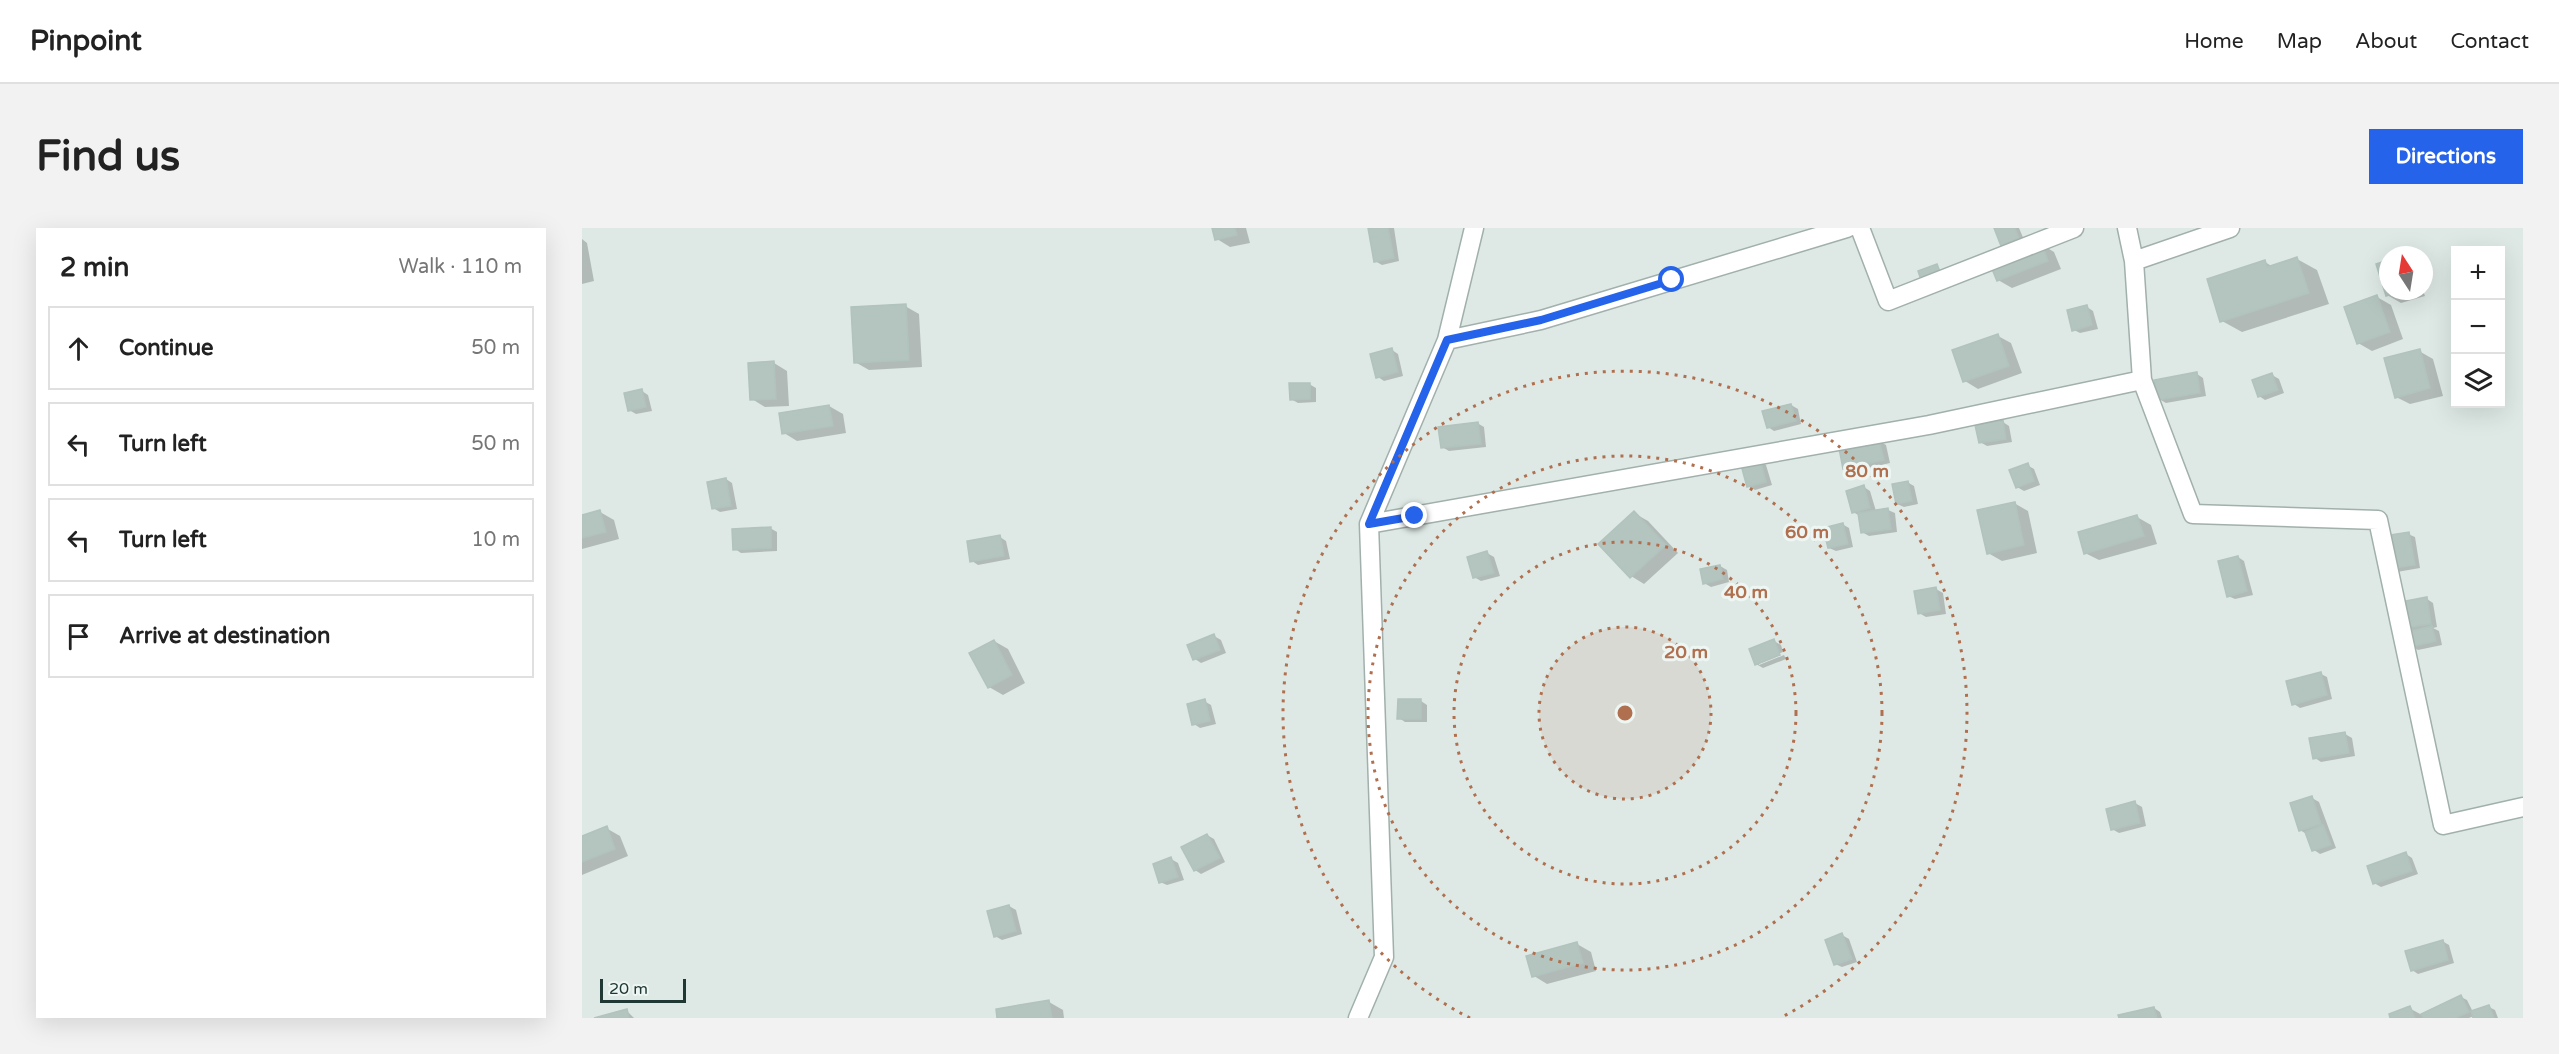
<!DOCTYPE html>
<html lang="en">
<head>
<meta charset="utf-8">
<style>
	:root { --surface:#fff; --page:#f2f2f2; --text:#222; --muted:#767676; --line:#e0e0e0; --accent:#2563eb }
	body { margin:0; font-family:"Varela Round",sans-serif; background:var(--page); color:var(--text) }
	.controls { position:absolute; right:18px; top:18px; display:grid; overflow:hidden; border-radius:0px; box-shadow:0 6px 24px #0002 }
	.controls button { width:54px; height:54px; display:grid; place-items:center; padding:0; border:0; border-bottom:2px solid var(--line); background:var(--surface); color:var(--text); font:30px sans-serif }
	.compass { position:absolute; left:1797px; top:18px; width:54px; height:54px; border-radius:50%; background:var(--surface); box-shadow:0 6px 24px #0002; rotate:348deg }
	.scale { position:absolute; left:18px; bottom:15px; width:86px; box-sizing:border-box; padding-left:6px; border:3px solid #203834; border-top:0; font-size:16px; line-height:21px; white-space:nowrap; color:#203834; -webkit-text-stroke:4px #eef6f3; paint-order:stroke }
	.stop { position:absolute; width:18px; height:18px; margin:-14px; border:4px solid #2563eb; border-radius:50%; background:#fff }
	.stop.end { background:#2563eb; border-color:#fff; box-shadow:0 2px 6px #0008 }
	.list { margin:0; padding:0; list-style:none }
	h2 { display:flex; justify-content:space-between; align-items:center; height:78px; margin:0; padding:0 24px; font-size:26px }
	h2 small { font-size:20px; font-weight:400; color:var(--muted) }
	.list li { display:grid; grid-template-columns:39px 1fr auto; gap:18px; align-items:center; box-sizing:border-box; height:84px; margin:0 12px 12px; padding:0 12px; border:2px solid var(--line); border-radius:0px }
	.list b { display:block; font-size:22px; white-space:nowrap }
	.list em { font-size:20px; font-style:normal; color:var(--muted) }
	.icon { flex:none; width:33px; height:33px; fill:none; stroke:currentColor; stroke-width:2; stroke-linecap:round; stroke-linejoin:round }
	.map { position:relative; flex:none; width:1941px; height:790px; overflow:hidden; border-radius:0px }
	header { display:flex; align-items:center; gap:36px; box-sizing:border-box; height:84px; padding:0 30px; background:var(--surface); border-bottom:2px solid var(--line) }
	header strong { font-size:28px }
	nav { display:flex; gap:33px; margin-inline-start:auto; font-size:21px }
	.intro { display:flex; align-items:center; justify-content:space-between; box-sizing:border-box; height:144px; padding:0 36px }
	h1 { margin:0; font-size:42px }
	.button { padding:15px 27px; border-radius:0px; background:var(--accent); color:#fff; font-size:21px; font-weight:700 }
	main { display:flex; gap:36px; padding:0 36px }
	aside { flex:1; background:var(--surface); border-radius:0px; box-shadow:0 6px 24px #0002 }
	.map>svg:first-child { display:block }
	.shadow { fill:#0003 }
	.building { fill:#b4c4be; stroke:#b1c3bd; stroke-width:1.5 }
	.lines { fill:none; stroke-linecap:round; stroke-linejoin:round }
	.street-casing { stroke:#a1b0ac; stroke-width:21 }
	.street { stroke:#fff; stroke-width:18 }
	.route { stroke:#2563eb; stroke-width:8 }
	.ring { fill:none; stroke:#b06f4e; stroke-width:3; stroke-dasharray:3 6 }
	.centre { fill:#b06f4e; stroke:#eef6f3; stroke-width:3 }
	.ring-label { font-size:18px; text-anchor:middle; font-weight:bold; fill:#b06f4e; stroke:#eef6f3; stroke-width:6; stroke-linejoin:round; paint-order:stroke }
</style>
</head>
<body>
<header>
<strong>Pinpoint</strong>
<nav><a>Home</a><a>Map</a><a>About</a><a>Contact</a></nav>
</header>
<div class="intro"><h1>Find us</h1><a class="button">Directions</a></div>
<main>
<aside>
<h2>2 min<small>Walk · 110 m</small></h2>
<ul class="list">
<li><svg class="icon" aria-label="ahead" viewBox="0 0 24 24"><path d="M12 20V5M6 11l6-6 6 6"/></svg><div><b>Continue</b></div><em>50 m</em></li>
<li><svg class="icon" aria-label="left" viewBox="0 0 24 24"><path d="M17 20v-9H6M10 6l-5 5 5 5"/></svg><div><b>Turn left</b></div><em>50 m</em></li>
<li><svg class="icon" aria-label="left" viewBox="0 0 24 24"><path d="M17 20v-9H6M10 6l-5 5 5 5"/></svg><div><b>Turn left</b></div><em>10 m</em></li>
<li><svg class="icon" aria-label="arrive" viewBox="0 0 24 24"><path d="M6 21V4h12l-3 4 3 4H6"/></svg><div><b>Arrive at destination</b></div></li>
</ul>
</aside>
<div class="map">
<svg width="1941" height="790" viewBox="0 0 1941 790">
	<rect width="100%" height="100%" fill="#dee9e5"/>
	<!-- shadow -->
	<path class="shadow" d="M632 0H664L668 15 648 19 635 11Z
		M787 0H812L817 33 800 37 793 33Z
		M1415 0H1437L1443 14 1427 20 1420 17Z
		M0 11 5 15 12 53 0 56Z
		M1459 16 1472 24 1479 41 1430 60 1416 52Z
		M1715 31 1735 42 1747 76 1660 104 1640 93 1683 34 1691 39Z
		M1806 33V63H1829L1831 68 1833 67 1832 63H1841L1843 68 1819 75 1805 67Z
		M1795 69 1809 77 1821 111 1790 123 1776 115Z
		M323 78 337 86 340 139 287 142 273 134Z
		M1505 79 1511 83 1516 101 1498 105 1492 102Z
		M1416 108 1429 115 1440 145 1396 161 1383 153Z
		M810 122 816 126 821 148 802 153 796 149Z
		M1837 123 1851 131 1861 168 1828 176 1814 169Z
		M192 135 205 143 207 178 183 179 170 171Z
		M1615 146 1621 150 1624 168 1584 175 1577 171Z
		M1690 147 1697 151 1702 165 1683 172 1677 168Z
		M727 156 734 160V174L716 175 709 171Z
		M60 163 66 167 70 183 54 186 47 182Z
		M1209 177 1216 181 1219 196 1192 203 1186 199Z
		M247 178 261 186 264 205 215 213 202 205Z
		M1421 194 1427 198 1430 214 1405 218 1398 214Z
		M895 195 902 199 904 219 867 223 860 219Z
		M1297 213 1304 217 1308 235 1269 244 1263 240Z
		M1177 233 1184 237 1190 257 1173 262 1166 258Z
		M1445 237 1452 241 1458 257 1442 263 1435 259Z
		M144 251 150 255 155 281 138 284 131 280Z
		M1325 254 1332 258 1336 276 1322 279 1315 276Z
		M1282 259 1288 263 1294 283 1306 282 1313 285 1315 304 1287 308 1280 304 1278 288 1271 284Z
		M1432 275 1446 283 1455 325 1420 333 1406 325Z
		M18 284 32 292 37 311 0 321V289Z
		M1052 285 1066 293 1096 325 1062 356 1049 348Z
		M1555 289 1569 297 1575 316 1517 332 1503 325Z
		M1260 296 1267 300 1271 319 1254 323 1247 320Z
		M188 300 195 304V323L159 325 153 321Z
		M1826 306 1833 309 1838 340 1815 344 1808 340Z
		M418 309 424 313 428 331 396 337 390 333Z
		M905 325 912 329 918 348 899 353 892 349Z
		M1656 329 1662 333 1671 367 1653 371 1646 368Z
		M1138 338 1145 342 1147 354 1129 359 1122 355Z
		M1354 361 1361 365 1364 386 1344 389 1337 385Z
		M1845 371 1851 375 1855 399 1851 400 1857 403 1860 417 1836 422 1829 418 1831 404 1823 399Z
		M632 408 639 412 644 425 619 435 613 431Z
		M412 413 426 421 443 455 421 467 407 459Z
		M1192 413 1199 417 1201 424 1177 434V437L1202 427 1204 431 1181 440 1174 436Z
		M1739 446 1745 449 1750 471 1718 480 1712 476Z
		M622 473 629 477 634 496 618 500 612 496Z
		M839 473 845 477V494H823L817 490Z
		M1763 506 1770 510 1773 528 1739 534 1733 530Z
		M1730 570 1737 574 1754 620 1738 626 1732 622 1726 607 1718 602Z
		M1553 575 1560 579 1564 598 1537 605 1530 601Z
		M24 600 38 608 46 628 0 647V610Z
		M625 607 632 611 643 634 619 646 613 642Z
		M1824 626 1830 630 1836 646 1799 659 1792 655Z
		M589 631 596 635 602 652 585 657 578 654Z
		M427 678 434 682 440 706 420 712 413 708Z
		M1260 707 1267 711 1275 734 1260 739 1253 736Z
		M1860 713 1867 717 1872 735 1836 746 1830 742Z
		M995 716 1009 724 1014 743 965 756 952 748Z
		M1879 769 1885 772 1891 784 1907 779 1913 782 1916 790H1893L1892 788 1887 790H1810L1827 780 1840 787Z
		M467 774 481 782 482 790H417Z
		M1572 780 1578 784 1580 790H1538Z
		M45 783 52 790H18Z"/>
	<!-- building -->
	<path class="building" d="M630 0H653L655 7 633 12Z
		M786 0H806L812 30 792 34Z
		M1412 0H1433L1437 10 1419 18Z
		M1459 14 1466 33 1415 53 1407 34Z
		M1715 29 1727 65 1638 94 1625 51 1683 32 1685 39Z
		M1806 32V63H1820L1804 68 1794 36Z
		M1355 36 1360 49 1340 55 1336 43Z
		M1795 67 1808 104 1775 116 1762 79Z
		M324 76 327 132 272 135 269 79Z
		M1505 77 1510 97 1490 103 1485 82Z
		M1416 106 1427 138 1381 154 1370 122Z
		M810 120 816 144 794 150 788 126Z
		M1838 121 1848 160 1813 170 1802 130Z
		M192 133 194 171 168 172 166 135Z
		M1615 144 1618 165 1576 172 1572 152Z
		M1690 145 1696 162 1676 169 1670 152Z
		M707 155H728V171L708 172Z
		M60 161 64 179 46 183 42 165Z
		M1209 176 1214 193 1185 200 1180 183Z
		M247 177 251 198 200 206 197 185Z
		M1421 192 1424 211 1397 215 1393 197Z
		M896 194 899 216 859 220 856 199Z
		M1297 211 1302 232 1261 241 1257 220Z
		M1178 231 1184 254 1165 259 1159 237Z
		M1446 235 1452 253 1434 260 1427 242Z
		M144 250 149 278 130 281 125 254Z
		M1326 253 1330 273 1314 276 1310 256Z
		M1282 257 1288 280 1270 285 1264 263Z
		M1433 274 1442 317 1405 326 1395 282Z
		M1306 280 1309 301 1279 305 1276 285Z
		M18 282 24 304 0 310V287Z
		M1052 283 1084 317 1048 350 1016 316Z
		M1555 287 1562 308 1502 326 1496 304Z
		M1261 295 1266 316 1246 320 1241 300Z
		M189 299V320L151 322 150 301Z
		M1827 304 1833 337 1807 341 1801 308Z
		M418 307 422 328 388 334 385 313Z
		M905 323 912 345 891 350 885 329Z
		M1656 328 1665 363 1645 369 1636 333Z
		M1138 337 1141 351 1121 356 1118 341Z
		M1354 359 1358 382 1336 386 1332 363Z
		M1845 369 1849 396 1822 400 1818 374Z
		M1850 398 1854 413 1828 419 1825 404Z
		M632 406 638 422 611 432 605 417Z
		M1192 411 1198 427 1173 437 1167 421Z
		M412 412 430 447 406 460 387 425Z
		M1739 444 1745 467 1710 477 1704 453Z
		M623 471 628 493 610 497 605 476Z
		M816 471H839V491H815Z
		M1763 504 1767 525 1731 531 1727 510Z
		M1730 568 1739 596 1717 603 1708 575Z
		M1553 573 1558 595 1529 602 1524 581Z
		M1741 597 1749 617 1730 623 1723 604Z
		M25 598 33 621 0 634V608Z
		M625 606 638 630 612 643 599 619Z
		M1824 624 1830 643 1791 656 1785 638Z
		M589 629 596 649 577 655 571 636Z
		M427 677 434 703 412 709 405 683Z
		M1260 705 1270 731 1252 737 1243 712Z
		M1861 712 1866 732 1829 743 1823 723Z
		M995 714 1001 735 950 749 944 728Z
		M1879 767 1887 784 1873 790H1841L1839 786Z
		M467 772 470 790H415L414 781Z
		M1907 777 1912 790H1891L1889 783Z
		M1828 778 1833 790H1808L1807 786Z
		M1572 779 1575 790H1537L1536 787Z
		M45 781 47 790H12Z"/>
	<g class="lines">
		<!-- street casing -->
		<g class="street-casing">
			<path id="street" d="M1278 0 1306 73 1492 0
				M1545 0 1552 33 1560 152 1611 286 1796 292 1861 597 1941 579
				M1552 33 1648 0
				M865 112 959 92 1265 0
				M787 296 1347 197 1560 152
				M776 790 802 729 787 296 865 112 892 0"/>
		</g>
		<!-- street -->
		<use href="#street" class="street"/>
	</g>
	<g class="lines">
		<!-- route -->
		<path class="route" d="M833 288 787 296 865 112 959 92 1090 52"/>
	</g>
	<!-- distance rings -->
	<circle cx="1043" cy="485" r="86" fill="#b06f4e" fill-opacity=".12"/>
	<g class="ring">
		<circle cx="1043" cy="485" r="86"/>
		<circle cx="1043" cy="485" r="171"/>
		<circle cx="1043" cy="485" r="257"/>
		<path d="M888 790A342 342 0 1 1 1198 790"/>
	</g>
	<circle cx="1043" cy="485" r="9" class="centre"/>
	<g class="ring-label">
		<text x="1285" y="249">80 m</text>
		<text x="1225" y="310">60 m</text>
		<text x="1164" y="370">40 m</text>
		<text x="1104" y="430">20 m</text>
	</g>
</svg>
<div class="controls">
<button>+</button>
<button>−</button>
<button><svg class="icon" aria-label="layers" viewBox="0 0 24 24"><path d="M12 4l9 5-9 5-9-5zM3 14l9 5 9-5"/></svg></button>
</div>
<svg class="compass" viewBox="-18 -18 36 36"><path d="M0-13l5 13h-10z" fill="#e53935"/><path d="M0 13l5-13h-10z" fill="#767676"/></svg>
<div class="scale">20 m</div>
<div class="stop" style="left:1090px;top:52px"></div>
<div class="stop end" style="left:833px;top:288px"></div>
</div>
</main>
</body>
</html>
